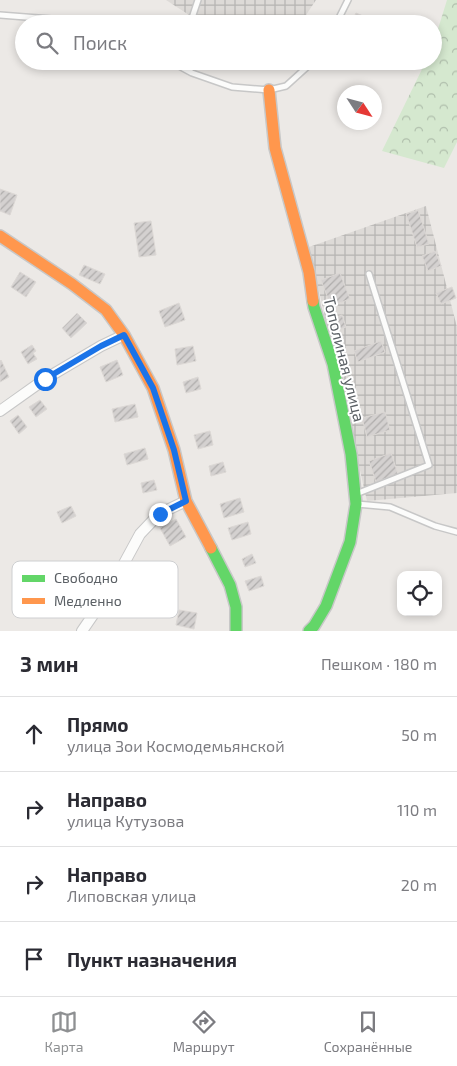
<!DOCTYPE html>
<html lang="ru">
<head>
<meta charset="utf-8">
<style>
	:root { --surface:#fff; --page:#f7f7f7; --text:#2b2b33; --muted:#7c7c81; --line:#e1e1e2; --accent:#8e9092 }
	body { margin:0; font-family:"Exo 2",sans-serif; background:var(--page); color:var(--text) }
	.controls { position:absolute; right:15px; bottom:15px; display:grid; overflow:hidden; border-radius:10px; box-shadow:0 2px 8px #0003 }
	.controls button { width:45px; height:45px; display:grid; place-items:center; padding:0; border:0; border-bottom:1px solid var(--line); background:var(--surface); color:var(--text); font:25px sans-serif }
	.compass { position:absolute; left:337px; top:85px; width:45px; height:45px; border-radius:50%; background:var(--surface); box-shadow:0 2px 8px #0003; rotate:126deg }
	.stop { position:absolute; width:15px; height:15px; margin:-11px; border:4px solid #1a73e8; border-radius:50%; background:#fff }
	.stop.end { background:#1a73e8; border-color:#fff; box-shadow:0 1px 5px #0008 }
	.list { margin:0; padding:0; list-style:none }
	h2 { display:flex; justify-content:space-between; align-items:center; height:65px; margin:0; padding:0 20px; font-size:21px }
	h2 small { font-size:16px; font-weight:400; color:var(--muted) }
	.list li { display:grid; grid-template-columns:32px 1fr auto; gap:15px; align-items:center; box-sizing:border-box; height:75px; padding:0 20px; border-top:1px solid var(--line) }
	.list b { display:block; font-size:19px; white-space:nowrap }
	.list p { margin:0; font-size:16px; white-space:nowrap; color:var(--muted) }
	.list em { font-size:16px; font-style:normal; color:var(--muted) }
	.icon { flex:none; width:28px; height:28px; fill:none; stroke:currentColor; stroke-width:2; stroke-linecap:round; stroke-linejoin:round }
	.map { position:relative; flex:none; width:457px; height:631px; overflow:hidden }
	.search { position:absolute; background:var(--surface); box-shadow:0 2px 8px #0003; left:15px; right:15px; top:15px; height:55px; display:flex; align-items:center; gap:12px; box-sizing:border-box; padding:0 18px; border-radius:28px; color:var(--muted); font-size:19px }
	.sheet { height:365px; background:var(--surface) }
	nav { display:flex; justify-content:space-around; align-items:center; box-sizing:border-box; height:70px; border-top:1px solid var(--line); background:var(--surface); font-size:14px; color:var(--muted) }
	nav a { display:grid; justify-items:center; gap:2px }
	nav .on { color:var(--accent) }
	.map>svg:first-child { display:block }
	.industrial { fill:url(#industrial-grid) }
	.forest { fill:url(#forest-crowns) }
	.building { fill:url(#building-hatch); stroke:#dcd8d5 }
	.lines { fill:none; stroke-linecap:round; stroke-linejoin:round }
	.lane-casing { stroke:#c7c7c7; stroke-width:8 }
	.street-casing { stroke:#c7c7c7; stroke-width:12 }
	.fast-casing { stroke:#c8c8c8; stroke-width:14 }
	.slow-casing { stroke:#c8c8c8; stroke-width:14 }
	.lane { stroke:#fcfcfb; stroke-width:5 }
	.street { stroke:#fcfcfb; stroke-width:10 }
	.fast { stroke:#63d668; stroke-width:11 }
	.slow { stroke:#ff974d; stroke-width:11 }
	.route { stroke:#1a73e8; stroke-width:6 }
	.labels { text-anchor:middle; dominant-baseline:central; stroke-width:4; stroke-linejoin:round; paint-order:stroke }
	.street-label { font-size:16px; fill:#5b6065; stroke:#fff }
	.key { fill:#fff; stroke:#cecfd1; stroke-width:1 }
	.key-label { font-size:14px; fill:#5b6065 }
</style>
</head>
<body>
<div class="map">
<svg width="457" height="631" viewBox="0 0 457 631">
	<defs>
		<pattern id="industrial-grid" width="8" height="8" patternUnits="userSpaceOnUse" patternTransform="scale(1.25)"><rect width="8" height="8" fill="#dddad7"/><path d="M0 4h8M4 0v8" fill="none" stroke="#b6b4b2"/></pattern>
		<pattern id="forest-crowns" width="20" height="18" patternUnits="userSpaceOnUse" patternTransform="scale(1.25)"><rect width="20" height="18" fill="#d5e8cf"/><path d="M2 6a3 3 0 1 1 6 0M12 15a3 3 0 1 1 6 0" fill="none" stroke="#b0bfac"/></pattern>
		<pattern id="building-hatch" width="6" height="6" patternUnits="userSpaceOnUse" patternTransform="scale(1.25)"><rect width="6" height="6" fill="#d4d1d0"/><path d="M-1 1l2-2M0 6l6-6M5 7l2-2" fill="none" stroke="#afadac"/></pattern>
	</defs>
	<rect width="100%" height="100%" fill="#ece9e6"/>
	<!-- industrial -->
	<path class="industrial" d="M166 0H316L300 24H203Z
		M426 206 457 327V493L367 501 309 247Z"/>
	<!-- forest -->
	<path class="forest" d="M447 0H457V142L444 168 382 151 426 61H433V45Z"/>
	<!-- building -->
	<path class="building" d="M356 13 377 22V24H351Z
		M0 189 17 195 10 215 0 211Z
		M418 210 429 244 417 247 406 214Z
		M151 221 156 255 139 257 134 223Z
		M435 251 441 266 428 271 422 256Z
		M84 265 105 274 100 284 79 275Z
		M20 272 36 282 26 297 11 287Z
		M340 273 350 299 331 306 321 280Z
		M452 287 456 298 441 304 436 293Z
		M179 303 185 320 165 327 159 311Z
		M77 313 87 323 71 338 62 328Z
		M342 315 346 327 332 332 328 320Z
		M381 341 385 352 358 362 354 351Z
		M32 345 36 351 33 353 37 359 28 364 21 352Z
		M193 346 196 361 177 365 175 349Z
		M1 360 9 377 0 382V361Z
		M117 360 123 375 106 382 100 367Z
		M198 377 201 389 186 393 183 382Z
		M40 400 47 409 36 417 29 407Z
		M135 404 138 417 115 422 112 409Z
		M385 412 390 430 367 437 362 418Z
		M18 415 27 427 19 434 10 421Z
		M210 431 213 445 198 449 194 435Z
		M145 448 148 459 127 465 124 454Z
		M391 453 398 474 376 482 369 461Z
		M223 462 226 472 211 476 209 466Z
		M154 480 157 490 143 493 141 483Z
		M240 498 244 512 224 518 220 504Z
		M71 506 76 516 62 523 57 512Z
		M176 519 186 537 170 546 160 528Z
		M248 522 251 534 232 540 228 528Z
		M252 554 256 563 245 567 242 559Z
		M261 576 264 586 249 591 245 581Z
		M179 610 197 613 194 629 176 625Z"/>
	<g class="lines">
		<!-- lane casing -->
		<g class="lane-casing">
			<path id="lane" d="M0 15 64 20 82 24
				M190 24 198 0
				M336 24 348 0
				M170 61 192 73 232 87 269 90 286 86 307 67 311 61
				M356 494 429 465 369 274
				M357 504 390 507 435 526 457 532"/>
		</g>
		<!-- street casing -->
		<g class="street-casing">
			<path id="street" d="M0 411 45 379 101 346 124 335
				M82 631 93 615 121 569 140 534 159 514 186 501"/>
		</g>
		<!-- fast casing -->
		<g class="fast-casing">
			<path id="fast" d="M211 548 230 585 236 607V631
				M309 631 314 626 326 606 350 542 356 504 351 454 333 364 314 307 313 301"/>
		</g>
		<!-- slow casing -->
		<g class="slow-casing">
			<path id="slow" d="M269 90 275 148 309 272 313 301
				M0 236 72 284 106 310 124 335 153 388 174 450 186 501 211 548"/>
		</g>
		<!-- lane -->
		<use href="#lane" class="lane"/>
		<!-- street -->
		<use href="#street" class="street"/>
		<!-- fast -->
		<use href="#fast" class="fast"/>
		<!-- slow -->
		<use href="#slow" class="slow"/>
	</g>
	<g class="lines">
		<!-- route -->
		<path class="route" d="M45 379 101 346 124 335 153 388 174 450 186 501 160 514"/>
	</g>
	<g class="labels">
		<!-- street labels -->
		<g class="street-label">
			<text transform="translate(345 359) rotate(76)">Тополиная улица</text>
		</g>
	</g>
	<!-- legend -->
	<rect x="12" y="561" width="166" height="57" rx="8" class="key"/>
	<rect x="22" y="575" width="23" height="7" fill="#63d668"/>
	<rect x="22" y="598" width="23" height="6" fill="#ff974d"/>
	<g class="key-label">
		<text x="54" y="583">Свободно</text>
		<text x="54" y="606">Медленно</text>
	</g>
</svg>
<div class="controls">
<button><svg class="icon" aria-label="locate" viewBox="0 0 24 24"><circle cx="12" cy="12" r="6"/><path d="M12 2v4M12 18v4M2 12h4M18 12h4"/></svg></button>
</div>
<svg class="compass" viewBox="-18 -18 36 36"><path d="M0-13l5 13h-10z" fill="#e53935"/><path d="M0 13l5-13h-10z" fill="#7c7c81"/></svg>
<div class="stop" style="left:45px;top:379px"></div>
<div class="stop end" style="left:160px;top:514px"></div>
<div class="search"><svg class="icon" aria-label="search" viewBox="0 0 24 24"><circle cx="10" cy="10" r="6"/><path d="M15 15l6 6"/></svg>Поиск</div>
</div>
<section class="sheet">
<h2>3 мин<small>Пешком · 180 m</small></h2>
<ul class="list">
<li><svg class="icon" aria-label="ahead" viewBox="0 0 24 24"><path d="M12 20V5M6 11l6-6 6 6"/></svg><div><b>Прямо</b><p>улица Зои Космодемьянской</p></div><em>50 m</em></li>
<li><svg class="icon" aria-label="right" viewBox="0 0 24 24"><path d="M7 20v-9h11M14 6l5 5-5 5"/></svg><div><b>Направо</b><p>улица Кутузова</p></div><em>110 m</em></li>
<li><svg class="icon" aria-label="right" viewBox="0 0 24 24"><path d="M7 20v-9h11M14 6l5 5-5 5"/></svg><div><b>Направо</b><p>Липовская улица</p></div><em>20 m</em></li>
<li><svg class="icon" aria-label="arrive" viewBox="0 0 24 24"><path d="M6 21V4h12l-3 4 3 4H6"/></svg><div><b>Пункт назначения</b></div></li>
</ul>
</section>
<nav>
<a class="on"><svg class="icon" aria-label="map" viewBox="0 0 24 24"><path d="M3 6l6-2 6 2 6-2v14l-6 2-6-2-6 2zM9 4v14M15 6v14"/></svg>Карта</a>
<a><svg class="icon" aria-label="directions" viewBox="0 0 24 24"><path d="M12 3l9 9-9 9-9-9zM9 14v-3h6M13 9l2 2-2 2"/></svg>Маршрут</a>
<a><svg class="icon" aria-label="saved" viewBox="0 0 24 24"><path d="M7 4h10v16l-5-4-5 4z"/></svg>Сохранённые</a>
</nav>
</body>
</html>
